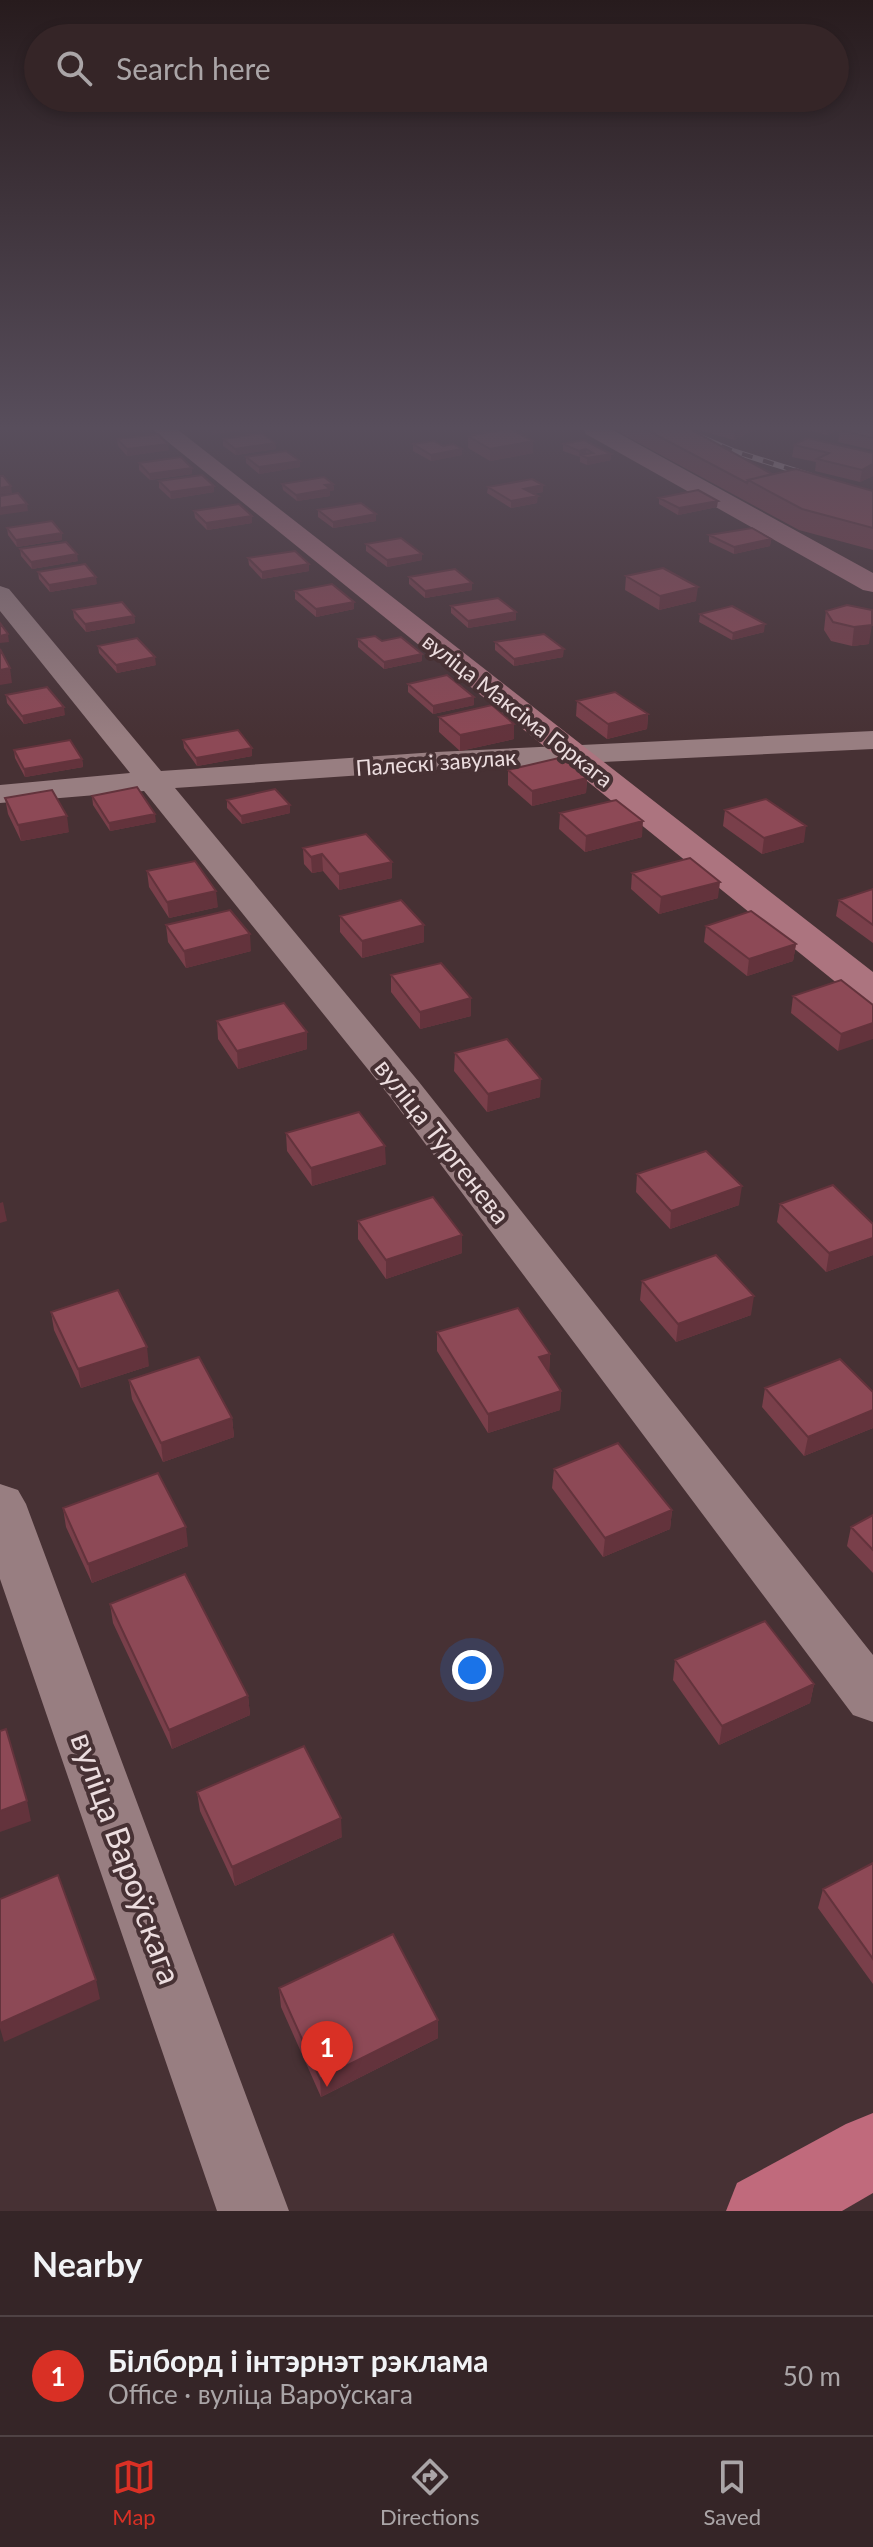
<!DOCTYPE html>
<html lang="en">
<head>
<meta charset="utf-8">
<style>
	:root { --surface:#352527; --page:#3d2d2f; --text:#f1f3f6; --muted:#aaa5a7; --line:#4f4244; --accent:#d93025 }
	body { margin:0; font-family:Lato,sans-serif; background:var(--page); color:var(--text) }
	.you { position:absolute; left:472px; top:1670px; width:28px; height:28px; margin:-20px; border:6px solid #fff; border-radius:50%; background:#1a73e8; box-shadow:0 0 0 12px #1a73e833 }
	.badge { display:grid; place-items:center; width:52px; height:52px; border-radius:50%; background:var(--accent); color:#fff; font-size:26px; font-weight:700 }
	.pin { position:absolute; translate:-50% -66px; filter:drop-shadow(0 2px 4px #0008) }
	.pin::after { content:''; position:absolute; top:42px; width:28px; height:24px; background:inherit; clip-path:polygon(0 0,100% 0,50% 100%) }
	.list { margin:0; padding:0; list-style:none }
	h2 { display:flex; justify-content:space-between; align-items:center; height:104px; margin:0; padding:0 32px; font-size:34px }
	h2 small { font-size:26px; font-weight:400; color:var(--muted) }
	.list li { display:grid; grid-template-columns:52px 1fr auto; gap:24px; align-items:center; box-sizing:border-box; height:120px; padding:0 32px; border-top:2px solid var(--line) }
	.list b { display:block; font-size:30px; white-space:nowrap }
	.list p { margin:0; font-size:26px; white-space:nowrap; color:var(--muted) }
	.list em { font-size:26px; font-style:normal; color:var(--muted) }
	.icon { flex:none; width:44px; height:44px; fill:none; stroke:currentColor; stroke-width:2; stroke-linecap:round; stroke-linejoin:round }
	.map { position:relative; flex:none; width:873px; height:2211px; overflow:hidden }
	.search { position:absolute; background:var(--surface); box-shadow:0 4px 12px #0003; left:24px; right:24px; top:24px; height:88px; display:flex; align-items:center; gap:20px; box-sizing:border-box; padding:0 28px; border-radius:44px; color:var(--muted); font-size:30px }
	.sheet { height:224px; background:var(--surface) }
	nav { display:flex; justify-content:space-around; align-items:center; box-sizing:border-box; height:112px; border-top:2px solid var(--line); background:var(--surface); font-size:22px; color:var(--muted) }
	nav a { display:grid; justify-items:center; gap:4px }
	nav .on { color:var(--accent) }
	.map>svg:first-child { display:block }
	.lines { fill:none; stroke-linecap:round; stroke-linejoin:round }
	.street { fill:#987e81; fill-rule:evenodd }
	.secondary { fill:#ac747f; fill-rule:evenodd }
	.primary { fill:#c06a7c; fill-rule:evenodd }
	.rail-casing { stroke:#c9b8bb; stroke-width:6 }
	.rail { stroke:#473134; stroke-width:4; stroke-dasharray:11; stroke-linecap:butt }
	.wall { fill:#793f4a }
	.shaded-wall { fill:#63333c }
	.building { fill:#8d4956; stroke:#63333c; stroke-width:2 }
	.labels { text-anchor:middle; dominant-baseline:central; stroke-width:8; stroke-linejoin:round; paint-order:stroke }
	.far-street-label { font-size:22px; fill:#ecdddf; stroke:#473134 }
	.street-label { font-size:26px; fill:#ecdddf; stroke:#473134 }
	.near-street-label { font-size:32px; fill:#ecdddf; stroke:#473134 }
</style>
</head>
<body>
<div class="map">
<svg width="873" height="2211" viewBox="0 0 873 2211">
	<rect width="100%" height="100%" fill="#473134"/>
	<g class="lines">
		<!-- street -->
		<path class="street" d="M0 586 9 589 161 771 436 752 873 731V749L436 770 175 788 419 1082 873 1655V1722L853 1715 391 1098 144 791 0 803V785L130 773 0 611Z
			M0 1484 18 1490 26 1504 289 2211H217L0 1579Z"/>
		<!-- secondary -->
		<path class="secondary" d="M152 429H177L873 972V1004L859 1001Z
			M583 429H611L873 573V592L863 590 586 434Z"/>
		<!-- primary -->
		<path class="primary" d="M873 2113V2193L842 2211H726L737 2183 846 2124Z"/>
		<!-- rail casing -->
		<g class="rail-casing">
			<path id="rail" d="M681 429 733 451 812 476"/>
		</g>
		<!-- rail -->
		<use href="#rail" class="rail"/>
	</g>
	<!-- wall -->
	<path class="wall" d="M613 429H690L772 474 873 491V550L799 530Z
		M695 429H755V430L734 440Z
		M804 429H842L827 435Z
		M873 429V450L838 442 840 430Z
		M468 436 533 441V453L490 461 468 448Z
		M117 439 169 450 127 456 118 446Z
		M223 439 275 443 276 449 236 455 223 446Z
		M584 440 611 460 587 465 580 462V457L563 451V444Z
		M413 444 443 446 462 449V455L431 461 413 451Z
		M794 445 873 453V476L860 482 815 471 816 462 792 457Z
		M246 457 300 461V467L259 474 246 463Z
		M139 463 192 474 150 480 139 470Z
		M159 481 214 492 171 499 159 488Z
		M282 484H333L334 490 330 491V496L297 501 283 490Z
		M543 485V492L533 494 537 503 511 508 487 493 488 487Z
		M659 498 717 507 678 515 659 504Z
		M318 510 376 514V521L333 528 318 517Z
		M194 511 252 516V523L207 530 195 518Z
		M7 528 62 533V540L17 547 8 535Z
		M709 535 771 539 770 546 734 554 709 542Z
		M366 544 422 554V560L387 567 366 551Z
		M20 549 78 561 32 569 21 556Z
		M248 558 309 564V571L262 579 249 565Z
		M38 572 97 584 50 592 39 579Z
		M626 576 696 601 659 610 625 590Z
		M409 577 472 583V590L425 598 409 584Z
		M295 591 354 602V609L316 617 295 599Z
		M847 605 869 644 852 646 831 641 824 630 826 611Z
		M451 606 516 612V620L468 628 451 613Z
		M73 610 134 616 135 623 86 632 74 618Z
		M700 614 764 632 732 640 699 622Z
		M358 639 382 641 422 654V661L384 669 358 647Z
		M495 642 563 657 514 666 495 650Z
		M98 646 156 665 117 673 99 653Z
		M408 684 474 705 433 714 408 692Z
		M6 695 65 715 24 724 7 703Z
		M577 701 648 714 647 729 607 739 576 716Z
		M439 717 514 739 460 751 439 732Z
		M183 740 252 756 197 766 184 748Z
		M14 750 82 759 83 767 25 777 15 758Z
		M508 770 587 778 586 793 532 806 508 785Z
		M92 796 156 822 110 831 93 805Z
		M5 798 69 832 21 841 8 814Z
		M227 800 290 805V813L242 824 227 808Z
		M725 810 804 842 762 854 723 826Z
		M560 813 642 837 585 852 559 829Z
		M303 848 392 878 339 890 323 871 312 873 304 864Z
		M147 871 218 907 169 918 149 887Z
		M632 873 718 898 659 914 631 889Z
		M873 889V943L836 916 839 900Z
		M340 916 424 925V942L362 958 340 932Z
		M166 925 251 951 186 968 168 942Z
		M706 926 796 944 793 961 747 976 704 942Z
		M391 975 471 1016 420 1029 391 992Z
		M793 996 873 1005 838 1051 791 1013Z
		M217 1021 307 1049 238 1069 218 1039Z
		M455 1053 540 1097 487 1112 454 1071Z
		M286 1133 386 1164 312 1186 287 1151Z
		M637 1174 739 1205 670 1229 636 1192Z
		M780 1204 873 1224V1255L826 1272 777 1222Z
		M358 1221 462 1253 386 1279 358 1239Z
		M642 1281 751 1315 676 1342 640 1300Z
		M51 1312 149 1366 81 1388 54 1330Z
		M437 1332 550 1354 549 1373 561 1391 560 1410 488 1433 437 1351Z
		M129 1380 232 1418 234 1437 163 1462 132 1399Z
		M765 1388 873 1392V1428L804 1456 762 1407Z
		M554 1469 672 1510 670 1529 603 1557 552 1488Z
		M63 1508 188 1546 92 1583 66 1527Z
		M873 1515V1573L847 1546 851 1527Z
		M110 1604 248 1696 250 1715 172 1749 113 1623Z
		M675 1660 814 1684 810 1703 719 1745 673 1680Z
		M197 1792 342 1837 235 1886 200 1811Z
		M873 1863V1984L818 1908 823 1889Z
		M279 1988 438 2020V2038L321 2097 281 2007Z"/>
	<!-- shaded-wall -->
	<path class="shaded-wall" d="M211 429H243V430L212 435Z
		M735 429H755V430L734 440Z
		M828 429H841L827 435Z
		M533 441V453L490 461V449Z
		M275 443 276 449 236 455 235 449Z
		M168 444 169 450 127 456V449Z
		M462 449V455L431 461V455Z
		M586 449V455H581L579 457V451Z
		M611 454V460L587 465V458Z
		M300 461V467L259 474V467Z
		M873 464V476L860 482 862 470Z
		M192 468V474L150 480 149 474Z
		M333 484 334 490 330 491V496L297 501 296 495Z
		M543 485V492L524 495V489Z
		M11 486 12 493 0 495V488Z
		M214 486V492L171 499 170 492Z
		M538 496 537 503 511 508V501Z
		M718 501 717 507 678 515 679 508Z
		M27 504 28 511 0 515V508Z
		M376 514V521L333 528V522Z
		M252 516V523L207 530 206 523Z
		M62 533V540L17 547 16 540Z
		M771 539 770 546 734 554V547Z
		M77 554 78 561 32 569 31 562Z
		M422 554V560L387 567V560Z
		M309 564V571L262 579V572Z
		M96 577 97 584 50 592 49 585Z
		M472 583V590L425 598V591Z
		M698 587 696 601 659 610 660 596Z
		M354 602V609L316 617V609Z
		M516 612V620L468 628V621Z
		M134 616 135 623 86 632 85 624Z
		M765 624 764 632 732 640 733 633Z
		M872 625 869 644 852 646 854 627Z
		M8 634 9 642 0 643V636Z
		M564 649 563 657 514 666V659Z
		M422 654V661L384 669V662Z
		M155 657 156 665 117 673 116 665Z
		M10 668 12 683 0 685V670Z
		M474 697V705L433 714V706Z
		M64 707 65 715 24 724 22 716Z
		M648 714 647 729 607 739 608 724Z
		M514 724V739L460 751V735Z
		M252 748V756L197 766 196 758Z
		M82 759 83 767 25 777 24 769Z
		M587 778 586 793 532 806V791Z
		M290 805V813L242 824 241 816Z
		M155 814 156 822 110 831 109 823Z
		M67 816 69 832 21 841 18 825Z
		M643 821 642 837 585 852 586 836Z
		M806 826 804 842 762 854 764 838Z
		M322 854 323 871 312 873 311 857Z
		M392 862V878L339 890V874Z
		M720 882 718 898 659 914 661 897Z
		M216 891 218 907 169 918 167 902Z
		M424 925V942L362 958V941Z
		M250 934 251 951 186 968 184 951Z
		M796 944 793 961 747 976 749 959Z
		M471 998V1016L420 1029V1012Z
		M873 1023V1039L838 1051 841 1034Z
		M307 1032V1049L238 1069 237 1051Z
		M541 1079 540 1097 487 1112 488 1094Z
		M385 1146 386 1164 312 1186 311 1168Z
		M742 1186 739 1205 670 1229 671 1211Z
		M3 1202 7 1221 0 1223V1203Z
		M462 1235V1253L386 1279V1260Z
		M873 1238V1255L826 1272 829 1253Z
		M754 1296 751 1315 676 1342 678 1324Z
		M147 1347 149 1366 81 1388 78 1369Z
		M550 1354 549 1373 539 1357Z
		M561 1391 560 1410 488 1433V1414Z
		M873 1410V1428L804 1456 808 1437Z
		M232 1418 234 1437 163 1462 161 1443Z
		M672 1510 670 1529 603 1557 605 1538Z
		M186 1527 188 1546 92 1583 88 1564Z
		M814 1684 810 1703 719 1745 722 1726Z
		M248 1696 250 1715 172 1749 169 1730Z
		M27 1801 31 1821 0 1832V1811Z
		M341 1818 342 1837 235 1886 232 1867Z
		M96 1980 100 1999 4 2042 0 2028V2023Z
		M438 2020V2038L321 2097 320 2079Z"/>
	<!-- building -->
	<path class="building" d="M507 429H511L533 441 490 449 468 436Z
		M645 429H690L772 474 748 480 747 483Z
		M842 429H873V438L840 430Z
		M262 433 275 443 235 449 223 439Z
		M158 434 168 444 127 449 117 439Z
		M807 438 873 453V464L862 470 817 459 829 453 794 445Z
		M584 440 611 454 587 458 581 455 593 453 586 449 579 451 563 444Z
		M434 441 443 446 453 444 462 449 431 455 413 444Z
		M286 451 300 461 259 467 246 457Z
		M181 457 192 468 149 474 139 463Z
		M796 469 873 491V528L802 509 748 480Z
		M202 475 214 486 170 492 159 481Z
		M0 476H3L11 486 0 488Z
		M324 477 333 484 325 485 330 489 296 495 282 484Z
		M532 479 543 485 524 489 538 496 511 501 488 487Z
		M698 490 718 501 679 508 659 498Z
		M18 493 27 504 0 508V496Z
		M361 503 376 514 333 522 318 510Z
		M239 504 252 516 206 523 194 511Z
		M52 521 62 533 16 540 7 528Z
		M752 528 771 539 734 547 709 535Z
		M401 538 422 554 387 560 366 544Z
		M66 542 77 554 31 562 20 549Z
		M295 551 309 564 262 572 248 558Z
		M85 564 96 577 49 585 38 572Z
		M663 568 698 587 660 596 626 576Z
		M455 569 472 583 425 591 409 577Z
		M332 584 354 602 316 609 295 591Z
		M498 598 516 612 468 621 451 606Z
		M122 602 134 616 85 624 73 610Z
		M847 605 872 610V625L854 627 833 622 826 611Z
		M732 606 765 624 733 633 700 614Z
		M0 623 8 634 0 636Z
		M544 634 564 649 514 659 495 642Z
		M375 636 382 641 401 637 422 654 384 662 358 639Z
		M137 638 155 657 116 665 98 646Z
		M0 650V649L10 668 0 670Z
		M447 675 474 697 433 706 408 684Z
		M47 687 64 707 22 716 6 695Z
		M615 692 648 714 608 724 577 701Z
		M492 705 514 724 460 735 439 717Z
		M238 730 252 748 196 758 183 740Z
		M70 740 82 759 24 769 14 750Z
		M563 757 587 778 532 791 508 770Z
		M137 787 155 814 109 823 92 796Z
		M275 789 290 805 241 816 227 800Z
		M52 790 67 816 18 825 5 798Z
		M766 799 806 826 764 838 725 810Z
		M616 800 643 821 586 836 560 813Z
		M366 834 392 862 339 874 322 854 311 857 303 848Z
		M690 858 720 882 661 897 632 873Z
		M195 861 216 891 167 902 147 871Z
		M873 889V925L839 900Z
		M401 900 424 925 362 941 340 916Z
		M230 910 250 934 184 951 166 925Z
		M751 911 796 944 749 959 706 926Z
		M441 963 471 998 420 1012 391 975Z
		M841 980 873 1005V1023L841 1034 793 996Z
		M284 1003 307 1032 237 1051 217 1021Z
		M507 1039 541 1079 488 1094 455 1053Z
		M359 1112 385 1146 311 1168 286 1133Z
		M706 1151 742 1186 671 1211 637 1174Z
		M833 1185 873 1224V1238L829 1253 780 1204Z
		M433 1197 462 1235 386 1260 358 1221Z
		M716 1255 754 1296 678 1324 642 1281Z
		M118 1290 147 1347 78 1369 51 1312Z
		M518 1308 550 1354 539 1357 561 1391 488 1414 437 1332Z
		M199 1357 232 1418 161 1443 129 1380Z
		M840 1359 873 1392V1410L808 1437 765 1388Z
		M618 1443 672 1510 605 1538 554 1469Z
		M158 1473 186 1527 88 1564 63 1508Z
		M873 1515V1550L851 1527Z
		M185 1574 248 1696 169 1730 110 1604Z
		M765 1621 814 1684 722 1726 675 1660Z
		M6 1729 27 1801 0 1811V1731Z
		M304 1746 341 1818 232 1867 197 1792Z
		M873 1863V1959L823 1889Z
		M58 1875 96 1980 0 2023V1899Z
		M393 1934 438 2020 320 2079 279 1988Z"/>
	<!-- sky -->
	<linearGradient id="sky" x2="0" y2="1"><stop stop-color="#271b1d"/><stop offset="0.58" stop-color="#584e5c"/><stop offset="1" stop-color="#584e5c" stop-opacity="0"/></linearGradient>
	<rect width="873" height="738" fill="url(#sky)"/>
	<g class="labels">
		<!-- far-street labels -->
		<g class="far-street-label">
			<text transform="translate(518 710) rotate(38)">вуліца Максіма Горкага</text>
			<text transform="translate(436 762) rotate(-4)">Палескі завулак</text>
		</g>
		<!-- street labels -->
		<g class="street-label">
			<text transform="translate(443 1141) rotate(52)">вуліца Тургенева</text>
		</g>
		<!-- near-street labels -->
		<g class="near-street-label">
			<text transform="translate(127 1858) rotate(70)">вуліца Вароўскага</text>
		</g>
	</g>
</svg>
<div class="you"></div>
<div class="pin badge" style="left:327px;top:2087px">1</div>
<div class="search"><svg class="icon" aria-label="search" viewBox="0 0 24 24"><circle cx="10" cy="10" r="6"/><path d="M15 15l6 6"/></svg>Search here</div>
</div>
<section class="sheet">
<h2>Nearby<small></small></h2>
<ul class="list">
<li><span class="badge">1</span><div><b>Білборд і інтэрнэт рэклама</b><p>Office · вуліца Вароўскага</p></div><em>50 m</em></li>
</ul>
</section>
<nav>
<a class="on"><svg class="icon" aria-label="map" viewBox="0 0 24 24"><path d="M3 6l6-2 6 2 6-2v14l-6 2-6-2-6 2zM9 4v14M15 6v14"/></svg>Map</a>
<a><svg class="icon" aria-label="directions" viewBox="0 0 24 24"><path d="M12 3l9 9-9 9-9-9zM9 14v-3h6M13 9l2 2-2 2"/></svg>Directions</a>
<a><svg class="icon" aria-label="saved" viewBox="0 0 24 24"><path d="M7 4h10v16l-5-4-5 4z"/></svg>Saved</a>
</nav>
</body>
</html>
